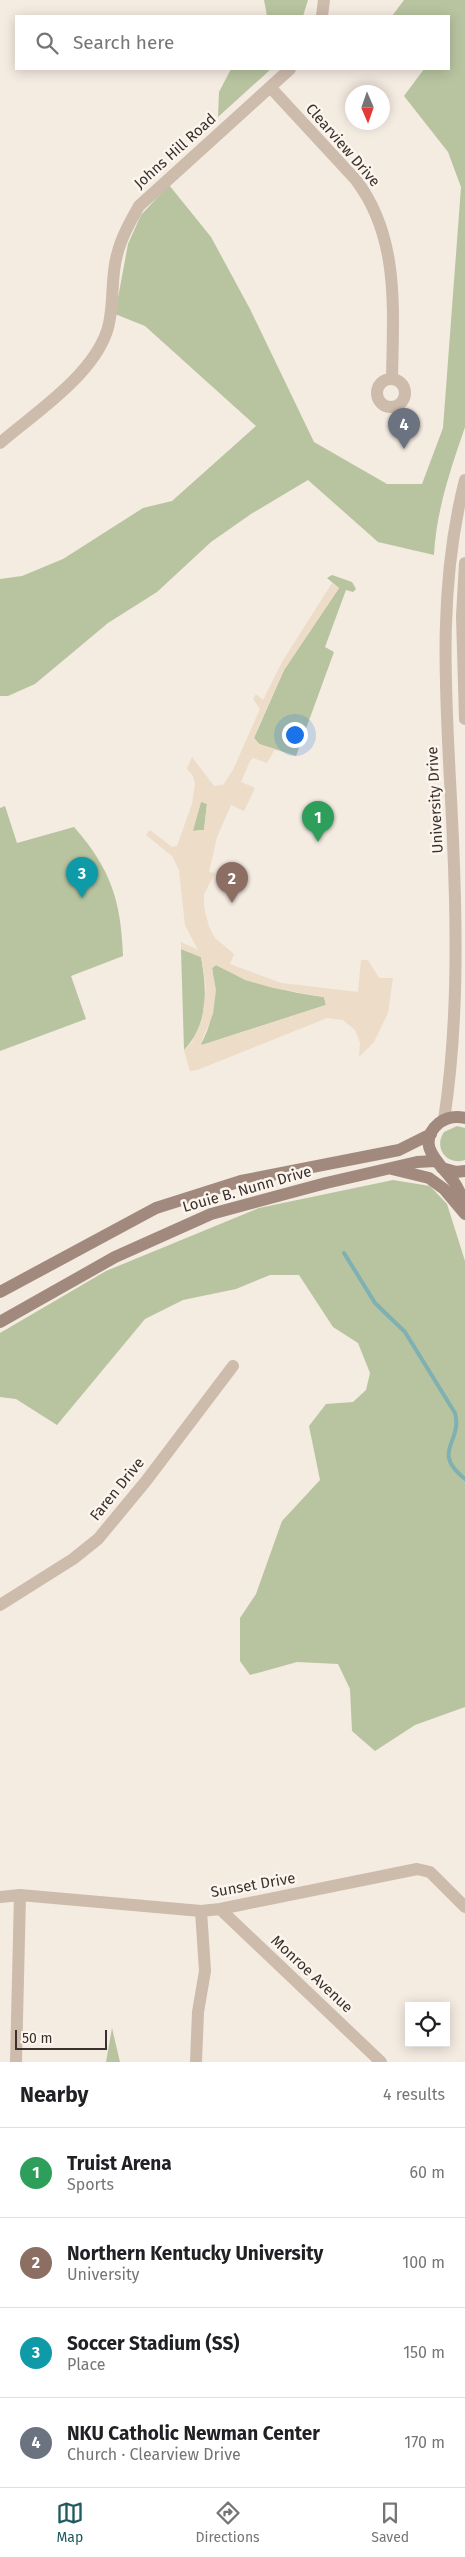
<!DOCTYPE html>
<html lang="en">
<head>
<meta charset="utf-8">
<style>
	:root { --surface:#fff; --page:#f6f6f6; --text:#202124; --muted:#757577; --line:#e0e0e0; --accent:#1f5a5e }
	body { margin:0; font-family:"Fira Sans",sans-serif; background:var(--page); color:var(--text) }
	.controls { position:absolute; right:15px; bottom:15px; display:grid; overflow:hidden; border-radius:0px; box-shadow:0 2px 12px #0003 }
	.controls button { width:45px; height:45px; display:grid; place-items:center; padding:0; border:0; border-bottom:1px solid var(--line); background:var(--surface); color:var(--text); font:25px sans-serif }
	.compass { position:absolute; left:345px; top:85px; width:45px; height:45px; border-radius:50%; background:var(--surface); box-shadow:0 2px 12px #0003; rotate:178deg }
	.scale { position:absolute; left:15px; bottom:12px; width:92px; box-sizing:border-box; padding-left:5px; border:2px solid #3b302b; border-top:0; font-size:14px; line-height:18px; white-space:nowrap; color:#3b302b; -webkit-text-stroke:4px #fbf5ee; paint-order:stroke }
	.you { position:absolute; left:294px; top:734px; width:18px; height:18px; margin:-12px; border:4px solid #fff; border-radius:50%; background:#1a73e8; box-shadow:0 0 0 8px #1a73e833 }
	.badge { display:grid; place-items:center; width:32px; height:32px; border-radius:50%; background:var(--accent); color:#fff; font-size:16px; font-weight:700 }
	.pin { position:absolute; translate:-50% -41px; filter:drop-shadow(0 1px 2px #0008) }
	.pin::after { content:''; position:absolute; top:26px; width:18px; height:15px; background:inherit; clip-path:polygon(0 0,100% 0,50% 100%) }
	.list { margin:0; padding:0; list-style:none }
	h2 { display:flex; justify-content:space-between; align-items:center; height:65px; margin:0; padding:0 20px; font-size:21px }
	h2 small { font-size:16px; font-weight:400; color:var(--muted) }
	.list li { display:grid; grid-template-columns:32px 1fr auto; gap:15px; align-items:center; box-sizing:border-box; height:90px; padding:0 20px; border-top:1px solid var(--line) }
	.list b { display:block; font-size:19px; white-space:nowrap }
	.list p { margin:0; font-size:16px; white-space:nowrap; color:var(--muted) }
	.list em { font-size:16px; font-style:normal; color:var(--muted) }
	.icon { flex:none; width:28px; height:28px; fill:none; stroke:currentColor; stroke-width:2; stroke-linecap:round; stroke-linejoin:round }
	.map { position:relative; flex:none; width:465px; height:2062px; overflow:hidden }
	.search { position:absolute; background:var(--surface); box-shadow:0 2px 12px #0003; left:15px; right:15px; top:15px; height:55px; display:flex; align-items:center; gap:12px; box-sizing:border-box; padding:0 18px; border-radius:0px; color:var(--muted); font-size:19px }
	.sheet { height:425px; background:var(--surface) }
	nav { display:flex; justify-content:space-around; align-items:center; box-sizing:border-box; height:70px; border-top:1px solid var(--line); background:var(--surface); font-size:14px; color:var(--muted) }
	nav a { display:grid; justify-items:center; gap:2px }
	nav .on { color:var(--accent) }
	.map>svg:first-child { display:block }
	.green { fill:#b8c4a0 }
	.plaza { fill:#ecdcc8; fill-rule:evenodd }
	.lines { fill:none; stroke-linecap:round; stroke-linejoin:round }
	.stream { stroke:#7fb0b2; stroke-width:4 }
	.minor { stroke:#cdbbac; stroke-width:12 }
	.tertiary { stroke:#cdbbac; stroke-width:12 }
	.secondary { stroke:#a18a7d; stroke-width:12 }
	.labels { text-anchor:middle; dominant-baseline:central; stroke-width:5; stroke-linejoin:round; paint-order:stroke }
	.street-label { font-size:15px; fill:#3b302b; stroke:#fbf5ee }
</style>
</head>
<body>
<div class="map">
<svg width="465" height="2062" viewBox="0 0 465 2062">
	<rect width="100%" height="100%" fill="#f4ebe1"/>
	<!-- green -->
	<path class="green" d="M264 0H308L303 16H267Z
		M404 0H465V427C451 468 436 511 434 555L378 542 308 480 251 514 211 542 157 592 108 623 35 684 8 696H0V579L22 576 63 559 143 508 172 501 256 426 145 326 115 314 128 244 141 215 169 185 211 237 250 309 314 442 387 484H422L443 428 461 187 448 152 404 96 424 69H449V16H392Z
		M231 69H271L218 117 219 92Z
		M332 575 352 582 356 589 353 592 346 590 325 647 334 652 296 756 259 744 254 738 284 670 339 588 327 578Z
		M201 801 207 804 204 830 192 831Z
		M5 806 17 843 74 827C111 869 121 901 123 956L71 976 86 1019 0 1051V808Z
		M181 949 201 957C207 990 209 1024 184 1050Z
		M216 965C251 983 285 992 324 997L326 1005 202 1045 201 1044C214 1021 216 993 212 968Z
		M457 1126 465 1128V1160C447 1166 433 1148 444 1132Z
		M393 1180 430 1186 447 1204 465 1261V1707L415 1725 375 1751 352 1731 350 1689 338 1664 297 1662 250 1675 240 1661V1618L256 1594 282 1521 320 1480 309 1426 326 1404 353 1402 366 1390 370 1373 358 1343 333 1327 299 1275H270L236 1289 183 1300 145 1319 57 1425 16 1399 0 1397V1333L106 1271 259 1208Z
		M112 2028 120 2062H106Z"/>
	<!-- plaza -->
	<path class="plaza" d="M332 583 339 588 284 670 259 725 254 738 259 744 275 749 267 763 253 758 250 761 241 782 255 788 244 811 231 805 217 837 209 872 215 873 204 894V907L209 927 215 938 234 954 230 964 281 983 358 992 361 960H368L379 978H393L388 1013 374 1042 359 1057 360 1043 355 1030 343 1020 327 1018 197 1070 190 1071 184 1050 192 1042 202 1020 206 987 201 957 181 949V942L198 950 185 925 179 870 172 856 146 835 150 830 172 847 177 846 192 804 195 784 193 776 187 769 192 757 214 786 223 785 233 770 260 709 253 699 256 694 263 700 282 662ZM201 802 207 804 204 830 193 831ZM216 965 245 980 273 988 324 997 326 1005 202 1045 201 1043 213 1014 216 990 212 968Z"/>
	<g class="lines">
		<!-- stream -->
		<path class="stream" d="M344 1253 375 1303 405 1332 455 1413C463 1443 430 1451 465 1479"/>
		<!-- minor -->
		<path class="minor" d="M271 88 356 180C400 238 393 310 392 379
			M377 393a14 14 0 1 1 28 0a14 14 0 1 1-28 0Z
			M0 1605 73 1559 98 1539 146 1481 233 1366
			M0 1897 20 1895 201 1911 220 1909 417 1869 430 1872 465 1907
			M220 1909 381 2062
			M16 2062 20 1895
			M196 2062 198 2012 205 1971 201 1911"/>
		<!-- tertiary -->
		<path class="tertiary" d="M322 16 324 0
			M0 443C35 413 92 376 107 331 115 307 110 279 117 255 121 238 130 222 139 206L290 69
			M465 563 462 616 465 719
			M444 1120C458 1028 457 933 453 841 448 719 434 600 465 480"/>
		<!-- secondary -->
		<path class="secondary" d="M465 1118C456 1116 447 1117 439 1123 413 1145 442 1165 454 1182 460 1190 462 1198 465 1207
			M442 1168 456 1172 465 1171
			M392 1169 429 1178 444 1189 465 1214
			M0 1292 156 1208 241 1181 399 1150 431 1134
			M0 1322 115 1257 211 1214 326 1183 417 1162 435 1161"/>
	</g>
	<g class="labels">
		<!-- street labels -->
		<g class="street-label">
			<text transform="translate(343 145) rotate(49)">Clearview Drive</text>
			<text transform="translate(175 151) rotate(-42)">Johns Hill Road</text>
			<text transform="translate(435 800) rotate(-93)">University Drive</text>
			<text transform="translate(247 1189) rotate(-16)">Louie B. Nunn Drive</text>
			<text transform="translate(117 1489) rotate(-51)">Faren Drive</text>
			<text transform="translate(253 1885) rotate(-10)">Sunset Drive</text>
			<text transform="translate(312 1974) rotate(43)">Monroe Avenue</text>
		</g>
	</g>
</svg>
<div class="controls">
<button><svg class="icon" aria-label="locate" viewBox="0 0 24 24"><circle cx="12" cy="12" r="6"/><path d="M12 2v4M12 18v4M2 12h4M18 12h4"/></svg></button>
</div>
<svg class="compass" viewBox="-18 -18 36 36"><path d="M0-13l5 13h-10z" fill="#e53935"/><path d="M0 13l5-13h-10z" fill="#757577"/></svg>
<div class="scale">50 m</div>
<div class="you"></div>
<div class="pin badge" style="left:318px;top:842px;background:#2e9e5b">1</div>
<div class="pin badge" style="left:232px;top:903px;background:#8d6e63">2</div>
<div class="pin badge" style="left:82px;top:898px;background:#0f9aa8">3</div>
<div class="pin badge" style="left:404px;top:449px;background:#6b7280">4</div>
<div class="search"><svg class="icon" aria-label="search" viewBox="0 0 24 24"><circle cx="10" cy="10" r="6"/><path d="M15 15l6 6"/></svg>Search here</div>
</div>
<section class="sheet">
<h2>Nearby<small>4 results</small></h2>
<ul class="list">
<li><span class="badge" style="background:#2e9e5b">1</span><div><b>Truist Arena</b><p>Sports</p></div><em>60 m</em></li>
<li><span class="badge" style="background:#8d6e63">2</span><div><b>Northern Kentucky University</b><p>University</p></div><em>100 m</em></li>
<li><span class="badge" style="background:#0f9aa8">3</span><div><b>Soccer Stadium (SS)</b><p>Place</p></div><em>150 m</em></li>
<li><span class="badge" style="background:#6b7280">4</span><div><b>NKU Catholic Newman Center</b><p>Church · Clearview Drive</p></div><em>170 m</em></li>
</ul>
</section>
<nav>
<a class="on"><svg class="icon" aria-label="map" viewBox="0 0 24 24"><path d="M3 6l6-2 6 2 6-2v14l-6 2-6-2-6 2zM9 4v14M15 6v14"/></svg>Map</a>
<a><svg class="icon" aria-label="directions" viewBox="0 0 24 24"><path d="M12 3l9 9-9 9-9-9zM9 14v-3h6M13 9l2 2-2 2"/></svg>Directions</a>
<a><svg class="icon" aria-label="saved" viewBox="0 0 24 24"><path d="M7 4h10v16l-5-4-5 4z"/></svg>Saved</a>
</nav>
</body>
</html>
